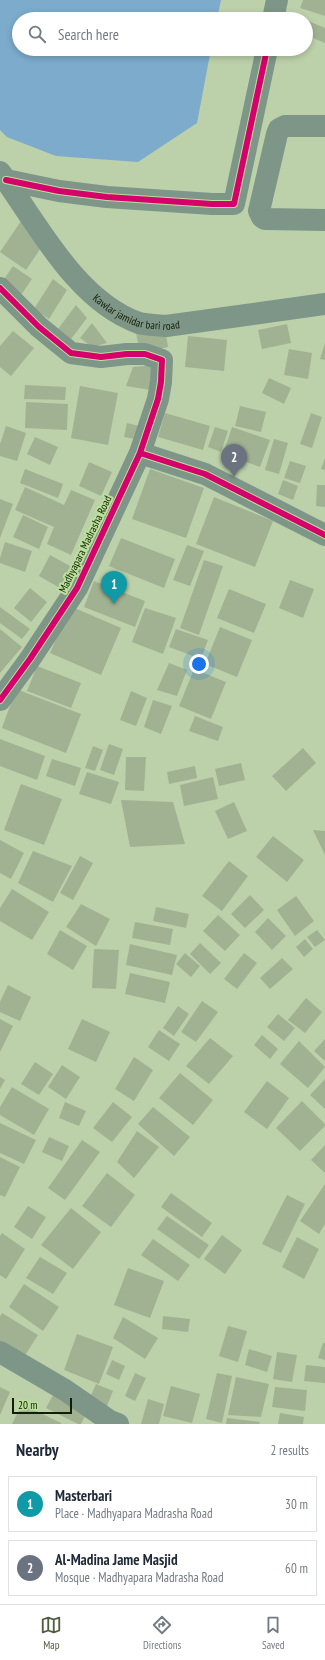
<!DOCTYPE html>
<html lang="en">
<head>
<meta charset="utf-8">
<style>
	:root { --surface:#fff; --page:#f2f2f3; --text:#1f2937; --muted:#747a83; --line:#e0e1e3; --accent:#4d5d3e }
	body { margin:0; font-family:"PT Sans Narrow",sans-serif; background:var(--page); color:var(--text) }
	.scale { position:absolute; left:12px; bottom:10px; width:60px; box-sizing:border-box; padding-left:4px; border:2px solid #111e04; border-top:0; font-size:11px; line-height:14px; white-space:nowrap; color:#111e04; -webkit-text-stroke:3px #bbe09b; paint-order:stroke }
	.you { position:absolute; left:199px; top:664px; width:14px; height:14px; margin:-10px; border:3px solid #fff; border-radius:50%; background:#1a73e8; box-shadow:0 0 0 6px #1a73e833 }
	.badge { display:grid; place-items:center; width:26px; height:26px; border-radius:50%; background:var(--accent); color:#fff; font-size:13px; font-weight:700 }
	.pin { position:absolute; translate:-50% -33px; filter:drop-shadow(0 1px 2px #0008) }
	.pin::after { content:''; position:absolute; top:21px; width:14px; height:12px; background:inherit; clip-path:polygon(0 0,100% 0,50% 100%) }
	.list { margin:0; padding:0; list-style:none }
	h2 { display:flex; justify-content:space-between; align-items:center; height:52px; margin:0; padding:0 16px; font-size:17px }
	h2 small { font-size:13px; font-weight:400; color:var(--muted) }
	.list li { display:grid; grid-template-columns:26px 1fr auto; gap:12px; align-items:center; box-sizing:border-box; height:56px; margin:0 8px 8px; padding:0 8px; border:1px solid var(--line); border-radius:0px }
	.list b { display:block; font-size:15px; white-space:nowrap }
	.list p { margin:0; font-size:13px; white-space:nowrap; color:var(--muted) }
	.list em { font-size:13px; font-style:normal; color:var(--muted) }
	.icon { flex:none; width:22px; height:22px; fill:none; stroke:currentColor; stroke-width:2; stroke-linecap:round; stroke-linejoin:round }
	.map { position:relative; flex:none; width:325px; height:1424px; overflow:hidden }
	.search { position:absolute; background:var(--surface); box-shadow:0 2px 6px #0003; left:12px; right:12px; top:12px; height:44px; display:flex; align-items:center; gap:10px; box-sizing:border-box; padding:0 14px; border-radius:22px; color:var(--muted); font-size:15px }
	.sheet { height:180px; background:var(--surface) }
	nav { display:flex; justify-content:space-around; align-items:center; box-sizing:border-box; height:56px; border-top:1px solid var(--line); background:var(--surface); font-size:11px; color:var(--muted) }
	nav a { display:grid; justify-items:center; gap:2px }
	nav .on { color:var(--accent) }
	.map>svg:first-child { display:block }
	.water { fill:#7cabcb }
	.building { fill:#a1b292 }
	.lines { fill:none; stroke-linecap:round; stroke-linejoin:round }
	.minor { stroke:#7e9687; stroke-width:22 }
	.cycleway-casing { stroke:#bbe09b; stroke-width:8 }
	.cycleway { stroke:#d6006c; stroke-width:6 }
	.labels { text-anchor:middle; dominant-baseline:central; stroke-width:4; stroke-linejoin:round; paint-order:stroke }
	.street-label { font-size:11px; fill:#111e04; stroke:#bbe09b }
</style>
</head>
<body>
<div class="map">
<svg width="325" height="1424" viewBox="0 0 325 1424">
	<rect width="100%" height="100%" fill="#bcd1aa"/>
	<!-- water -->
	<path class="water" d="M0 0H221L217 19H19V49H211L197 123 138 162 56 156 7 137 0 130Z"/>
	<!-- building -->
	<path class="building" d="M303 0H325V16L300 8Z
		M306 20 325 28V43L306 35Z
		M21 221 47 239 26 270 0 252Z
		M13 266 32 279 21 295 2 282Z
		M53 279 67 290 49 319 34 309Z
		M76 305 87 318 71 339 58 329Z
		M92 323 107 343 92 347 80 338Z
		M287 324 291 343 262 349 258 330Z
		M165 328 168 347 140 353 136 333Z
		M13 331 34 348 11 376 0 367V346Z
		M188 336 227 340 224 371 185 367Z
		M325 343V360L320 359Z
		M289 349 312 353 308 379 284 375Z
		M155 365 150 390 126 386 133 367Z
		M269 378 291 388 284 404 262 393Z
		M25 385 66 387 65 400 24 399Z
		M80 386 118 393 108 445 71 438Z
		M26 402 68 404 67 430 25 428Z
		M240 406 266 412 261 432 235 426Z
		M165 413 210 426 203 450 158 437Z
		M311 413 322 417 312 448 300 444Z
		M127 423 143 427 140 440 124 437Z
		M6 426 26 433 17 461 0 456V444Z
		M215 427 228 431 221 452 208 447Z
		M232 427 270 440 260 467 223 454Z
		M35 437 58 447 50 465 27 454Z
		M274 439 288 443 279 474 265 470Z
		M325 458V470L321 469Z
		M290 461 306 466 300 483 284 478Z
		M89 462 112 472 101 496 79 486Z
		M25 469 63 484 58 498 20 483Z
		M150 469 204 488 186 538 132 519Z
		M283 480 298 486 293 500 278 494Z
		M317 485H325V507L316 506Z
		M25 487 64 505 71 490 95 500 71 555 47 544 54 527 15 510Z
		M214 497 273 521 255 567 196 544Z
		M0 499 13 504 0 538Z
		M23 515 48 527 39 549 13 537Z
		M121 538 175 559 164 588 109 566Z
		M5 542 32 551 25 572 0 563V558Z
		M187 545 204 551 190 586 173 580Z
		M50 555 72 567 60 588 39 576Z
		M204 560 223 566 199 635 180 628Z
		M290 580 314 589 303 618 279 608Z
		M94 581 145 601 135 627 84 607Z
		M30 588 47 602 31 622 14 608Z
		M229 589 266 604 254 633 217 618Z
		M70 606 121 628 101 675 50 653Z
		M0 607 30 629 22 639 0 623Z
		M145 608 176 618 163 654 132 642Z
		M220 627 252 640 237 677 205 664Z
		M0 629 22 647 0 673Z
		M176 629 208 640 201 659 169 647Z
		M169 663 187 670 177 696 157 690Z
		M37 666 81 683 71 708 27 691Z
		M194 669 226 682 211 719 179 706Z
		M16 689 81 714 66 753 2 728Z
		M131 691 147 698 136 726 120 720Z
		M153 700 172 706 161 734 144 727Z
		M195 716 223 727 218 741 189 731Z
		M0 739 45 756 37 780 0 766Z
		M109 744 123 749 114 775 100 770Z
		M93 746 103 750 95 771 85 768Z
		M303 748 316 763 286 791 272 776Z
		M126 757H146L144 791 125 790Z
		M52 759 81 768 75 786 46 776Z
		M241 763 245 780 219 786 215 769Z
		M195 766 197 778 169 784 167 772Z
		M87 772 119 782 111 804 79 794Z
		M213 777 218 799 184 806 180 785Z
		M21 784 62 799 44 845 4 830Z
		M121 800 173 802 185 844 130 847Z
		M234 802 247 831 228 839 215 811Z
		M313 830 325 831V855Z
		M273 836 304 860 287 882 256 857Z
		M0 840 24 853 11 879 0 873Z
		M33 851 72 866 53 902 18 883Z
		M80 856 93 863 73 900 60 893Z
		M229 861 248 876 222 911 202 896Z
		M12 889 49 912 32 940 0 921V908Z
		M250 895 264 910 245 928 231 914Z
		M296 896 314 921 295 936 277 910Z
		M81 904 110 919 96 946 66 927Z
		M156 907 189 914 186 928 153 921Z
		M218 915 240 935 225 951 203 931Z
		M268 918 286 936 272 950 255 932Z
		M135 922 173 929 170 945 132 938Z
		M60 930 87 946 73 970 47 954Z
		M317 930 325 940 315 947 307 937Z
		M305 939 313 949 304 957 296 947Z
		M200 943 221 963 210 974 190 954Z
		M130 944 177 955 172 975 126 965Z
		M94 949 119 950 116 989 92 988Z
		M185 953 200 966 191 977 176 964Z
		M244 953 257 963 237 989 224 979Z
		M282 958 293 969 270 989 260 978Z
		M130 973 170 982 165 1003 125 994Z
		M8 985 31 997 20 1021 0 1012V1002Z
		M306 998 322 1012 305 1033 288 1020Z
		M202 1001 218 1012 196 1042 181 1032Z
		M178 1006 189 1014 174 1036 163 1028Z
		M278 1014 295 1028 284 1041 267 1027Z
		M0 1019 13 1026 0 1052Z
		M82 1019 110 1032 96 1062 68 1049Z
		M159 1030 180 1044 169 1061 148 1047Z
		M262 1035 278 1049 270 1059 254 1045Z
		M210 1038 233 1056 209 1084 186 1066Z
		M325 1039V1061L314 1051Z
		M299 1041 325 1067 308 1088 280 1064Z
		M134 1057 153 1070 134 1101 115 1089Z
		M35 1062 53 1074 39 1095 21 1084Z
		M62 1065 80 1077 66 1099 48 1087Z
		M180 1073 213 1100 193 1125 159 1098Z
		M0 1077 5 1080 0 1089Z
		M325 1079V1109L310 1095Z
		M267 1081 289 1098 267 1129 244 1112Z
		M12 1087 49 1109 34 1135 0 1115V1107Z
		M302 1101 325 1124V1126L300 1151 276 1128Z
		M65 1102 86 1111 79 1126 59 1118Z
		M113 1102 132 1117 112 1142 93 1128Z
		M153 1107 190 1137 174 1156 138 1124Z
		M0 1123 36 1140 24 1164 0 1153Z
		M137 1131 159 1147 134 1178 117 1162Z
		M49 1137 69 1146 62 1161 42 1152Z
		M82 1140 100 1152 65 1200 48 1188Z
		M325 1145V1173L311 1160Z
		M0 1157 20 1167 5 1197 0 1195Z
		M107 1173 135 1195 111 1227 82 1206Z
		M325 1184V1224L319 1234 300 1221Z
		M171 1193 212 1223 202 1237 161 1207Z
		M287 1195 305 1204 281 1253 262 1244Z
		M28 1206 46 1217 32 1239 14 1227Z
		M71 1208 101 1232 73 1269 41 1245Z
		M167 1216 209 1245 199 1259 157 1229Z
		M2 1233 25 1249 6 1279 0 1275V1236Z
		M222 1235 242 1250 225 1274 204 1259Z
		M297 1237 319 1249 304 1279 282 1267Z
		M153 1239 190 1265 178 1281 141 1255Z
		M40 1257 67 1273 53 1294 26 1278Z
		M128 1268 164 1281 150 1318 114 1305Z
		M24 1284 59 1307 43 1331 9 1307Z
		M2 1313 38 1335 24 1357 0 1343V1317Z
		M163 1316 190 1319 188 1332 162 1329Z
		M123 1317 158 1338 145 1359 113 1338Z
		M228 1326 247 1331 238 1362 219 1356Z
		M77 1334 113 1347 99 1384 64 1370Z
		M323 1343H325V1360L318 1358Z
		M249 1349 272 1356 267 1372 245 1365Z
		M277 1352 297 1355 292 1382 273 1379Z
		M112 1360 125 1366 119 1380 106 1374Z
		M306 1365 325 1367V1383L304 1381Z
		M135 1373 146 1378 135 1401 125 1396Z
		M217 1373 232 1376 222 1423 206 1419Z
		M236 1377 269 1384 261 1417 228 1415Z
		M96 1384 113 1391 105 1411 89 1400Z
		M171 1386 200 1394 192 1423 163 1416Z
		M0 1387 10 1392 0 1415Z
		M275 1387 307 1390 305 1411 272 1407Z
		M53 1395 87 1412 81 1424H78L46 1408Z
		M148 1399 164 1404 159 1424H141Z
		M22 1404 61 1423V1424H12Z
		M280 1413 304 1417 303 1424H278Z
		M227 1418 260 1422 259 1424H226Z"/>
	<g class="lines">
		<!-- minor -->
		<g class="minor">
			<path d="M273 19 277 0"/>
			<path d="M325 126H285L279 129 277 134 259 211 262 217 265 219 325 220"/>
			<path id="s1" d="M0 172C37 223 76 301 139 323 147 325 157 325 166 326L325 304"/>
			<path d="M6 180 59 191 107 197 212 204H234L267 49"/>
			<path d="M0 288 39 327 71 353 101 357 127 354H145L162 360 161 382 158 399 140 453 77 588 30 659 0 700"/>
			<path d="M140 453 205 474 325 535"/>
			<path d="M0 1352 65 1390 110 1421 118 1424"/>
		</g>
		<!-- cycleway casing -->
		<g class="cycleway-casing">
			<path id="cycleway" d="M6 180 59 191 107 197 212 204H234L267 49
				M0 288 39 327 71 353 101 357 127 354H145L162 360 161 382 158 399 140 453 77 588 30 659 0 700
				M140 453 205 474 325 535"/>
		</g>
		<!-- cycleway -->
		<use href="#cycleway" class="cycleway"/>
	</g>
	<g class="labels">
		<!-- street labels -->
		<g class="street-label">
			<text stroke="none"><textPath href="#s1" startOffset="203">Kawlar jamidar bari road</textPath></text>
			<text transform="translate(85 544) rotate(-64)">Madhyapara Madrasha Road</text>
		</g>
	</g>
</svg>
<div class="scale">20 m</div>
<div class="you"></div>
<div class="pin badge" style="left:114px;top:604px;background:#0f9aa8">1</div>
<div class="pin badge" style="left:234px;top:477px;background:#6b7280">2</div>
<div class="search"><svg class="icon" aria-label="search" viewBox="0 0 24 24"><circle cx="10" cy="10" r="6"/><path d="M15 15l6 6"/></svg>Search here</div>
</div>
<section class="sheet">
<h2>Nearby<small>2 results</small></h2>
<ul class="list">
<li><span class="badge" style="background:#0f9aa8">1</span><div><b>Masterbari</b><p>Place · Madhyapara Madrasha Road</p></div><em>30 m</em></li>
<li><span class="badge" style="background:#6b7280">2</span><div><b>Al-Madina Jame Masjid</b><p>Mosque · Madhyapara Madrasha Road</p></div><em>60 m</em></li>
</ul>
</section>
<nav>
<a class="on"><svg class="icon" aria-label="map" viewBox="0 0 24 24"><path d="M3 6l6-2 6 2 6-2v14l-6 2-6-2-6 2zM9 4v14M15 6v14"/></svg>Map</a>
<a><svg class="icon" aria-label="directions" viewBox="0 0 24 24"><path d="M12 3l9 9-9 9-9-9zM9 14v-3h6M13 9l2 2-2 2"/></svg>Directions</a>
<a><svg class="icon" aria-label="saved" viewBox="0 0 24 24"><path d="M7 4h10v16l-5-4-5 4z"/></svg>Saved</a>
</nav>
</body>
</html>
